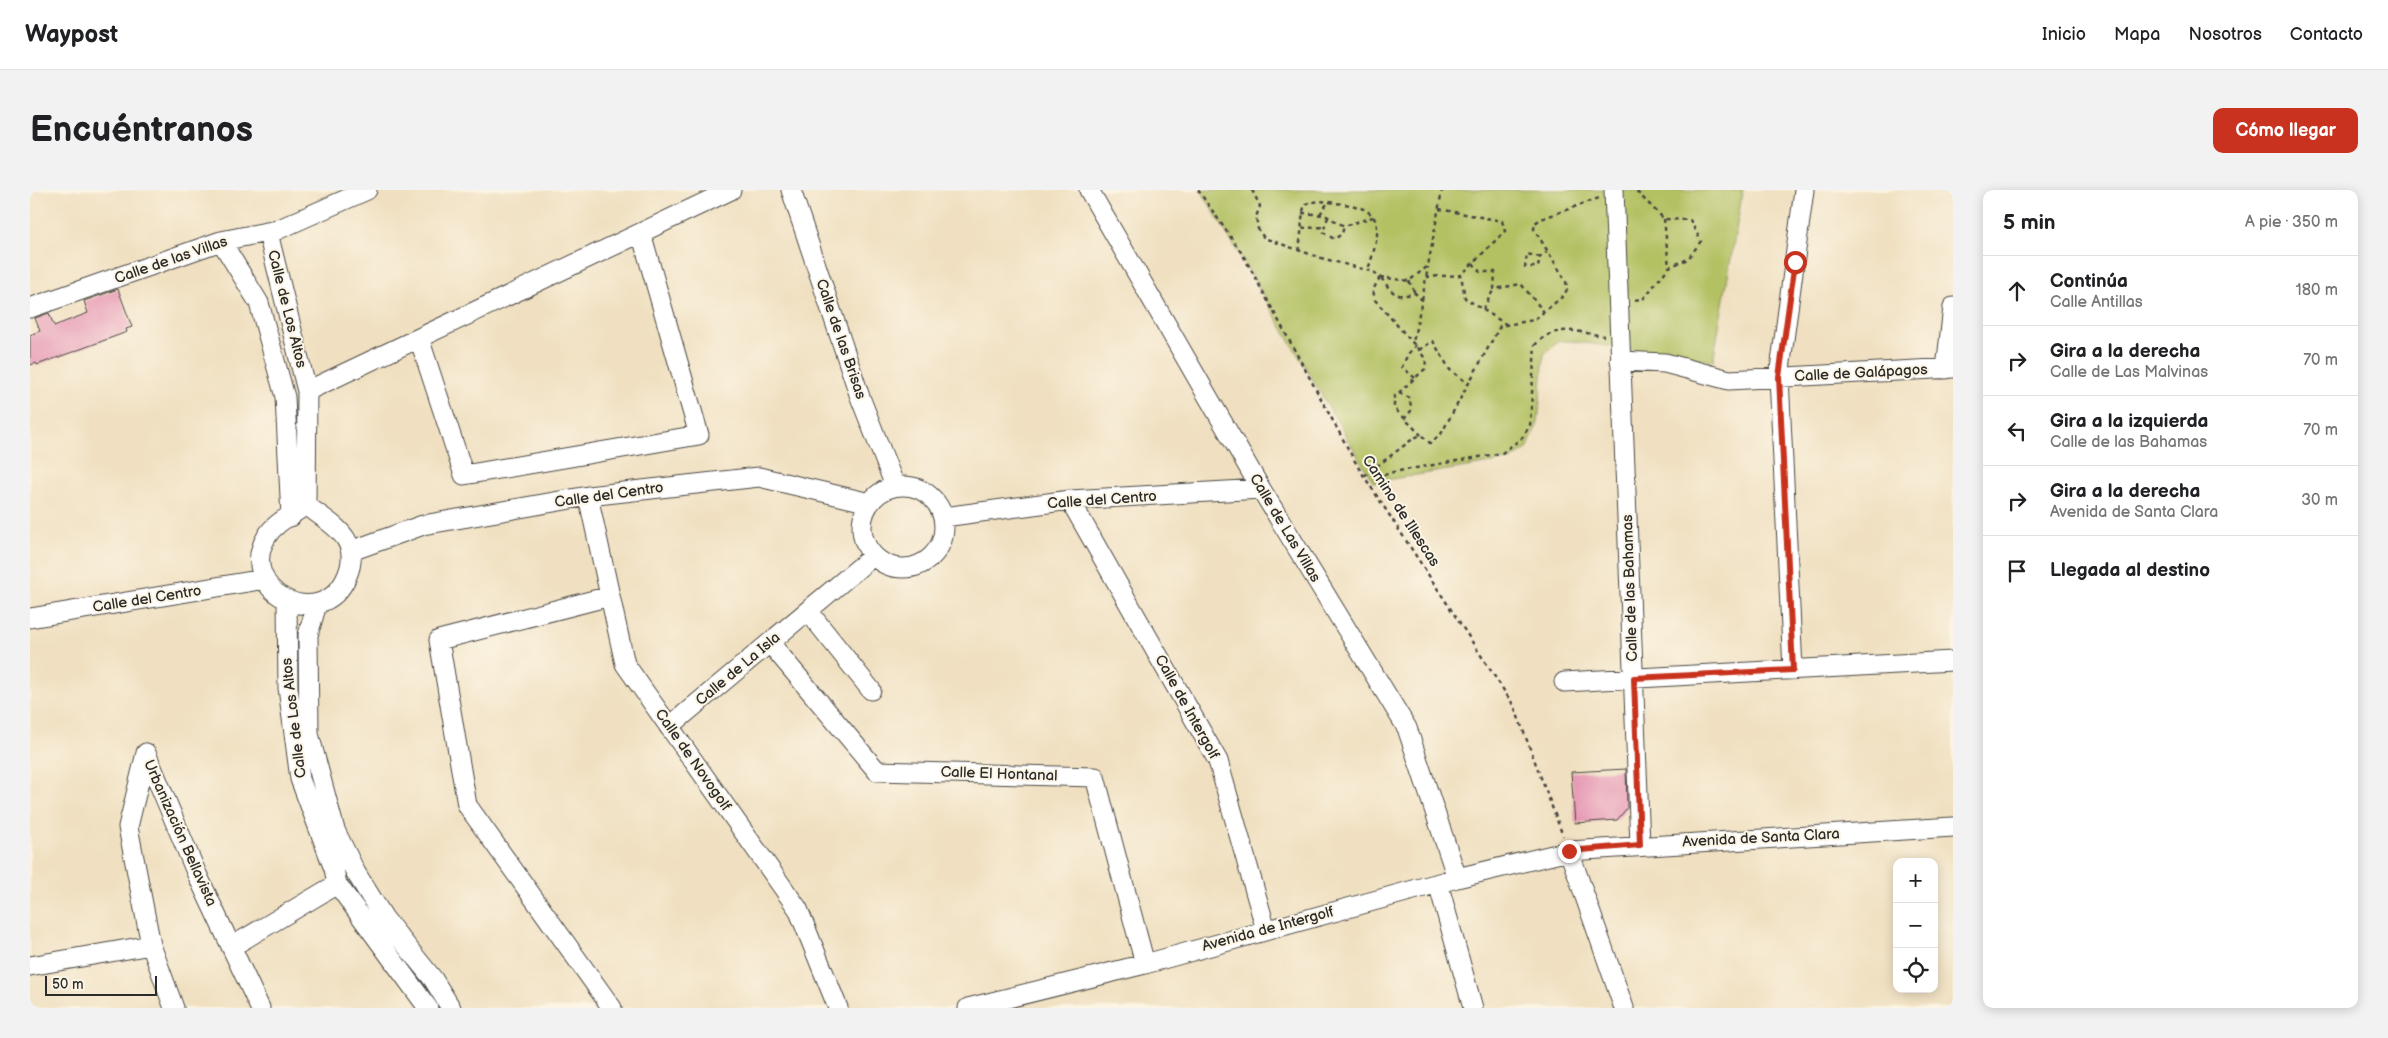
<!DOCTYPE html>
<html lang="es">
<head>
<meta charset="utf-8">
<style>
	:root { --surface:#fff; --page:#f2f2f2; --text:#202124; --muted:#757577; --line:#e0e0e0; --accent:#c8321e }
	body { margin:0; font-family:"Balsamiq Sans",sans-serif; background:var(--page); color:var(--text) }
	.controls { position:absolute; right:15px; bottom:15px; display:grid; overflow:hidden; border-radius:10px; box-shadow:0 2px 12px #0003 }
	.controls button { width:45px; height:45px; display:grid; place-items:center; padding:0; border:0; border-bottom:1px solid var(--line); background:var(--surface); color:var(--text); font:25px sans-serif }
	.scale { position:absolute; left:15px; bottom:12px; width:112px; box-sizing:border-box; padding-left:5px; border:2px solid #2b2b2b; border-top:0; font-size:14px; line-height:18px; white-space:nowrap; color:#2b2b2b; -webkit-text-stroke:4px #fcf5e5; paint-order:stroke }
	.stop { position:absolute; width:15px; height:15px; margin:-11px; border:4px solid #c8321e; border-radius:50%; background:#fff }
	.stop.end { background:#c8321e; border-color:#fff; box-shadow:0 1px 5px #0008 }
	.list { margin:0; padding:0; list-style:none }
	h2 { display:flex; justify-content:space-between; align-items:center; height:65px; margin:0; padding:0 20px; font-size:21px }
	h2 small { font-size:16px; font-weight:400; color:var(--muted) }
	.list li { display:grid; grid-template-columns:32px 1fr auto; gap:15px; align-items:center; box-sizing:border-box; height:70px; padding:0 20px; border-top:1px solid var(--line) }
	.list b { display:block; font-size:19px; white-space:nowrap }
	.list p { margin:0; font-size:16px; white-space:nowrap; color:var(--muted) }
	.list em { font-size:16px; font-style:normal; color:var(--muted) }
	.icon { flex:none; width:28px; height:28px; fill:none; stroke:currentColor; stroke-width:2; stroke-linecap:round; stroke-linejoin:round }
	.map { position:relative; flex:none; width:1923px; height:818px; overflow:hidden; border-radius:10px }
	header { display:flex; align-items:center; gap:30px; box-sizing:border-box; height:70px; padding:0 25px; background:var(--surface); border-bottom:1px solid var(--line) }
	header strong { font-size:24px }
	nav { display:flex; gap:28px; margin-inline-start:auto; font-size:18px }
	.intro { display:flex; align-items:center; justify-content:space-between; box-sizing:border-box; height:120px; padding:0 30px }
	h1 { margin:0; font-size:35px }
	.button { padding:12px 22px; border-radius:10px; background:var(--accent); color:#fff; font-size:18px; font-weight:700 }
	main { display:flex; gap:30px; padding:0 30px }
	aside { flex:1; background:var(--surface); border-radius:10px; box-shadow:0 2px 12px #0003 }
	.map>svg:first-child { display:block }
	.green { fill:#b4c163; stroke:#707647 }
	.building { fill:#e697b4 }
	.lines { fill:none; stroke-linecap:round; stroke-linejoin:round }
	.minor-casing { stroke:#494642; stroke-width:21 }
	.path { stroke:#494642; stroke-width:2.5; stroke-dasharray:4 4; stroke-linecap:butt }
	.minor { stroke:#fff; stroke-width:19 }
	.route { stroke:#c8321e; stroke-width:6 }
	.labels { text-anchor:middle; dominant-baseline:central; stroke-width:4; stroke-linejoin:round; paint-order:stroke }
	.street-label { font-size:15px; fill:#2b2b2b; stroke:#fcf5e5 }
</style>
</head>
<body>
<header>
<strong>Waypost</strong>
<nav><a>Inicio</a><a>Mapa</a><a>Nosotros</a><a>Contacto</a></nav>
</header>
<div class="intro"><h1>Encuéntranos</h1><a class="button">Cómo llegar</a></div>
<main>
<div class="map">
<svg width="1923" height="818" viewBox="0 0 1923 818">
	<rect width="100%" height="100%" fill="#fcf5e5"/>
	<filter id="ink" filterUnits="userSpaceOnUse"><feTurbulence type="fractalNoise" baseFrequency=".02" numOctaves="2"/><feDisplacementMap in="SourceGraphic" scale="10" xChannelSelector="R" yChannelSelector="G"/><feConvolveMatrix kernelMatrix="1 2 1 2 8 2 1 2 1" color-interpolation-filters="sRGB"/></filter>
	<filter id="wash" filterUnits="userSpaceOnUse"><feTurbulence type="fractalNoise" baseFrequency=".0096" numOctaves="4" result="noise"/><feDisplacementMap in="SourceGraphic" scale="20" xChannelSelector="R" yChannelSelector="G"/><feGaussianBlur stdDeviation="1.12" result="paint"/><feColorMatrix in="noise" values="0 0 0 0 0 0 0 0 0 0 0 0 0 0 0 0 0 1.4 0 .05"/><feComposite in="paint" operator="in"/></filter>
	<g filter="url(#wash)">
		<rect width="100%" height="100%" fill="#f0e0c1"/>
		<!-- green -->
		<path class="green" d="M1171 0H1713L1683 171 1541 151H1529L1514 164 1508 233 1497 259 1480 270 1343 292Z"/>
		<g id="blocks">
			<!-- building -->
			<path class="building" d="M88 99 102 137 96 139 97 142 7 175 6 173 0 175V145L10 141 5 128 19 123 24 136 58 123 54 111Z
				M1596 579 1597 618 1587 630 1545 633 1541 582Z"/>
		</g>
	</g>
	<g filter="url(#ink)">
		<use href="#blocks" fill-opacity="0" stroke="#494642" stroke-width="1"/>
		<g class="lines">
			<!-- minor casing -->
			<g class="minor-casing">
				<path id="minor" d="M761 0 830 207 865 296
					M1059 0 1231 299 1377 538 1427 688
					M1584 0 1610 655
					M238 43 277 201 276 315
					M191 51 229 113 255 207 261 327
					M0 118 191 51 247 40 337 0
					M389 148 434 285 669 245 611 43
					M1590 171 1635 173 1699 190 1923 178
					M1916 179 1923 117
					M277 201 701 0
					M832 337a41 41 0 1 1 82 0a41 41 0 1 1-82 0Z
					M558 306 595 474 768 719 808 818
					M1040 310 1188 571 1236 740
					M276 315C301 334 333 349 317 386 291 447 204 399 237 346 245 332 263 325 276 315Z
					M914 327 1040 310 1231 299
					M321 361 393 335 558 306 729 287 840 313
					M580 406 409 450 437 615 582 818
					M257 411 258 498 270 589 304 679 307 694 398 818
					M287 414 278 445 279 544 305 640 326 683 354 728 403 789 421 818
					M778 421 841 500
					M0 428 235 389
					M740 453 847 581 1065 587 1115 774
					M1763 480 1749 187 1774 0
					M1534 492 1923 471
					M639 537 843 366
					M116 563 166 682 230 818
					M116 563 98 637 121 755 144 818
					M1539 661 1594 818
					M1408 693 1443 818
					M201 757 307 694
					M0 776 121 755
					M938 818 1115 774 1427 688 1539 661 1923 637"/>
			</g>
			<!-- path -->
			<path class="path" d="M1168 0 1213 65 1328 277 1484 516 1533 646
				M1222 0 1230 16 1226 27 1228 39 1234 48 1291 68 1344 82 1350 87 1343 100 1345 110 1389 160 1396 170 1395 179 1364 207V218L1391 245
				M1409 19 1472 31 1475 41 1431 85
				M1272 23 1295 25 1314 36 1343 27
				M1290 24 1299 11
				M1298 27 1293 42 1304 49 1312 44 1314 36
				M1634 29 1639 77
				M1272 38 1295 37
				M1268 61C1273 44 1270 29 1275 14 1293 9 1296 12 1313 14 1360 19 1348 47 1338 80
				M1510 67 1497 64 1495 77H1508L1510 67 1517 62
				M1443 73 1450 82H1465L1464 99 1491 94 1514 122
				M1350 87 1379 91 1398 76 1412 0
				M1396 87 1431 85 1435 108 1477 135
				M1351 88C1363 103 1365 109 1385 103L1392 110 1383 152
				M1379 91 1385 103
				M1392 110 1398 77
				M1605 110 1614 108 1639 77 1658 69 1671 51 1660 30 1634 29 1605 0
				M1453 119 1464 99
				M1389 160 1403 151 1420 180 1439 194
				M1385 188 1372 177 1378 164 1386 155
				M1369 203 1380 208 1381 221 1374 229
				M1341 282 1346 288 1363 282 1472 263 1492 248 1500 235 1505 155C1527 133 1546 142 1574 146
				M1334 286 1384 248 1391 245 1400 253 1411 244 1470 136 1504 130 1532 107 1537 100 1536 91 1504 39 1505 33 1511 29 1569 8"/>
			<!-- minor -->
			<use href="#minor" class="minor"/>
		</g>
	</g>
	<g class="lines" filter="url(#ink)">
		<!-- route -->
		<path class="route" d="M1539 661 1610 655 1604 488 1763 480 1749 187 1765 72"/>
	</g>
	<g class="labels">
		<!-- street labels -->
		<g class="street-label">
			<text transform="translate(141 70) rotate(-19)">Calle de las Villas</text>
			<text transform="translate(257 119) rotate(76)">Calle de Los Altos</text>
			<text transform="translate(811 149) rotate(71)">Calle de las Brisas</text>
			<text transform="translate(1831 183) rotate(-3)">Calle de Galápagos</text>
			<text transform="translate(579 305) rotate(-8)">Calle del Centro</text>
			<text transform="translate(1072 310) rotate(-4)">Calle del Centro</text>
			<text transform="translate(1371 321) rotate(57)">Camino de Illescas</text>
			<text transform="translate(1255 338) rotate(59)">Calle de Las Villas</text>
			<text transform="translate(1600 398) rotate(-92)">Calle de las Bahamas</text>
			<text transform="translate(117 409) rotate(-9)">Calle del Centro</text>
			<text transform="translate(708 479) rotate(-40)">Calle de La Isla</text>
			<text transform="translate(1157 517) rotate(61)">Calle de Intergolf</text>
			<text transform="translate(264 528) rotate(-97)">Calle de Los Altos</text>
			<text transform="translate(663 570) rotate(55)">Calle de Novogolf</text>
			<text transform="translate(969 584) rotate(2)">Calle El Hontanal</text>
			<text transform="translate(150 643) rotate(66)">Urbanización Bellavista</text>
			<text transform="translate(1731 648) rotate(-3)">Avenida de Santa Clara</text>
			<text transform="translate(1238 739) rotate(-15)">Avenida de Intergolf</text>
		</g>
	</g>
</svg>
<div class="controls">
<button>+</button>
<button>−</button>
<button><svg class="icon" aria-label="locate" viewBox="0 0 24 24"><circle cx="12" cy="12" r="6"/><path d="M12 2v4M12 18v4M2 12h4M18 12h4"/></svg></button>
</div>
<div class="scale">50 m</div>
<div class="stop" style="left:1765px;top:72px"></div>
<div class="stop end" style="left:1539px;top:661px"></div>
</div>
<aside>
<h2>5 min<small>A pie · 350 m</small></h2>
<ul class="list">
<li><svg class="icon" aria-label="ahead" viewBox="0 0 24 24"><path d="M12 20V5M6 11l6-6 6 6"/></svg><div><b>Continúa</b><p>Calle Antillas</p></div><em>180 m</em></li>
<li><svg class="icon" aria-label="right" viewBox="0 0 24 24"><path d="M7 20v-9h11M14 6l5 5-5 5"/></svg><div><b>Gira a la derecha</b><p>Calle de Las Malvinas</p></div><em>70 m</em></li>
<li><svg class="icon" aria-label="left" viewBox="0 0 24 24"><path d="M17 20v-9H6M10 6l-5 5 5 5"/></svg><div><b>Gira a la izquierda</b><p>Calle de las Bahamas</p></div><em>70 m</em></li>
<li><svg class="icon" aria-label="right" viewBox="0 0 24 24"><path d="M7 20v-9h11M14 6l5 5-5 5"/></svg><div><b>Gira a la derecha</b><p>Avenida de Santa Clara</p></div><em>30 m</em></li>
<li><svg class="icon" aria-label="arrive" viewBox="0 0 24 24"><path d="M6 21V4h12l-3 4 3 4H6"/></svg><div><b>Llegada al destino</b></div></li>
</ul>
</aside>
</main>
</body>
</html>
